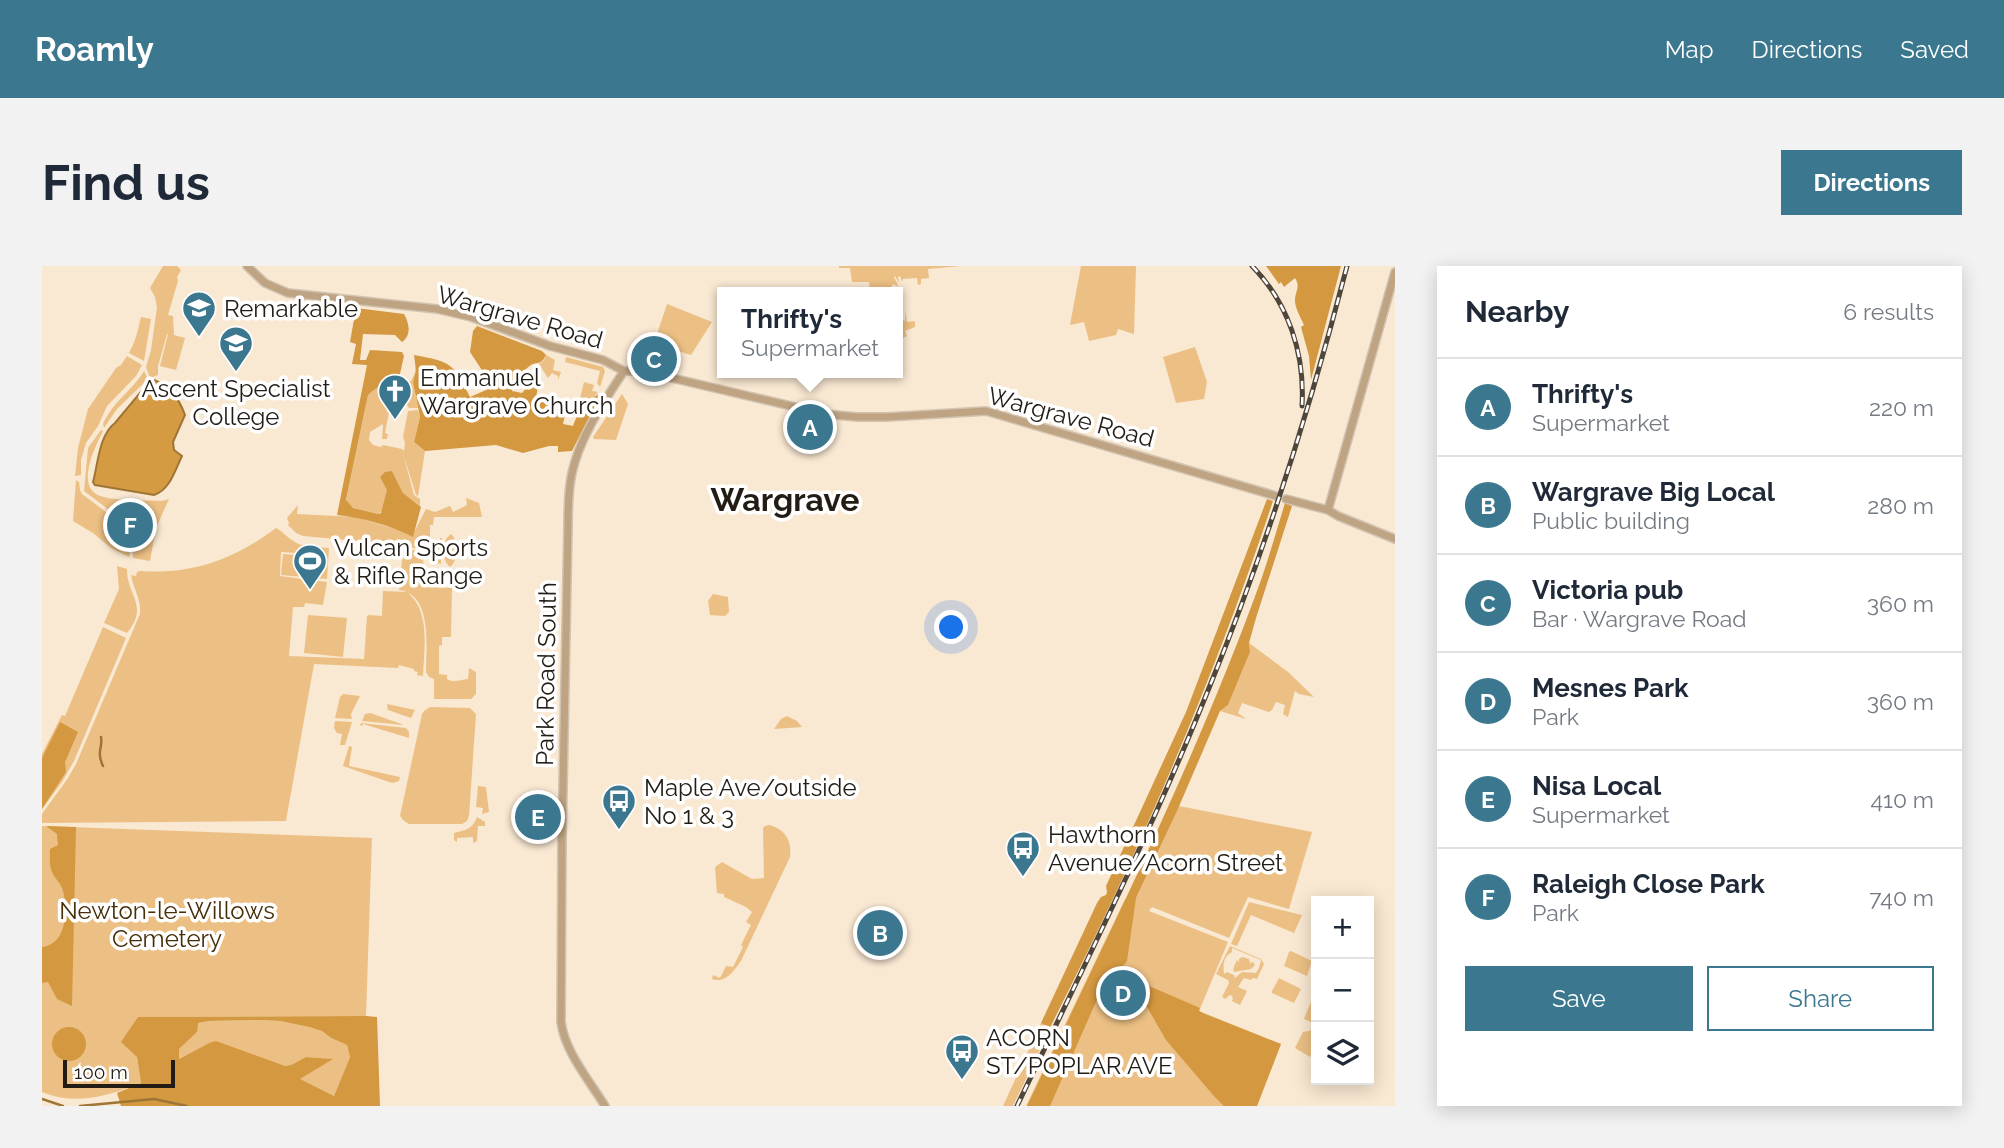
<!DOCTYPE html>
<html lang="en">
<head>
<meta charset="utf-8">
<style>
	:root { --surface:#fff; --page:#f2f2f3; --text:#1f2937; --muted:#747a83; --line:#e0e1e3; --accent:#3b788f }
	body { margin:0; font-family:Raleway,sans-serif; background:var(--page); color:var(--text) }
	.controls { position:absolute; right:21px; bottom:21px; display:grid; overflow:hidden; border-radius:0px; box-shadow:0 4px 18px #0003 }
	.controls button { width:63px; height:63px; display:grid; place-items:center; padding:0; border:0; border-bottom:2px solid var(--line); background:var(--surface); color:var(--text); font:35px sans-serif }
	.scale { position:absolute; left:21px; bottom:18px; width:112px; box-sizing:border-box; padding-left:7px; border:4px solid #221c14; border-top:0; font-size:19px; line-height:24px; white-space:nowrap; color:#221c14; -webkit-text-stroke:5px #fff; paint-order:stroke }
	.you { position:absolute; left:910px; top:362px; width:24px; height:24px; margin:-18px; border:5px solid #fff; border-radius:50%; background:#1a73e8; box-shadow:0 0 0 10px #1a73e833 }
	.badge { display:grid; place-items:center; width:46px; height:46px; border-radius:50%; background:var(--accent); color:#fff; font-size:23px; font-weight:700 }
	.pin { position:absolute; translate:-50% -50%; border:4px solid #fff; box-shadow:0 2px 7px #0006 }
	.popup { position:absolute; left:675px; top:21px; width:186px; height:91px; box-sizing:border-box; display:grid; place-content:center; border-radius:0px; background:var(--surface); filter:drop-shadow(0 2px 5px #0005); font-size:23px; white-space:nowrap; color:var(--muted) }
	.popup b { font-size:26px; color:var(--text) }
	.popup::after { content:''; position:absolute; left:50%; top:100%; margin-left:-14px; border:14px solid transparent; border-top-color:var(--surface) }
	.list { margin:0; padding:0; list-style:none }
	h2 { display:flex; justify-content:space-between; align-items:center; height:91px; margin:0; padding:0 28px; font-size:30px }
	h2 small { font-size:23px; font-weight:400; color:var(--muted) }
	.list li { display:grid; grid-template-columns:46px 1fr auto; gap:21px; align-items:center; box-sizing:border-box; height:98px; padding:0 28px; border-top:2px solid var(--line) }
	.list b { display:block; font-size:26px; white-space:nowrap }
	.list p { margin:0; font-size:23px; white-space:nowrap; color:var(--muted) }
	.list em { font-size:23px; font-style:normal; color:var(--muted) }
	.actions { display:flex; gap:14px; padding:21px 28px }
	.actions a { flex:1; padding:16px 0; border:2px solid var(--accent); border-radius:0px; text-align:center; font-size:24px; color:var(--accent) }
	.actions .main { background:var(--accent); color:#fff }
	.icon { flex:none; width:38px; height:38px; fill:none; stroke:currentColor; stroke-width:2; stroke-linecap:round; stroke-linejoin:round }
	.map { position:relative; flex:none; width:1353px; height:840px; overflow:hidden; border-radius:0px }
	header { display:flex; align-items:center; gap:42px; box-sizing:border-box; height:98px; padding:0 35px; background:var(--accent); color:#fff }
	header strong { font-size:33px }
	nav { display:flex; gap:38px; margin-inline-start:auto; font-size:24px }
	.intro { display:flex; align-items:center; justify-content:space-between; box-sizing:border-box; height:168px; padding:0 42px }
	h1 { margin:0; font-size:49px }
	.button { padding:18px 32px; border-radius:0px; background:var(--accent); color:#fff; font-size:24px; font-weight:700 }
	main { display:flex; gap:42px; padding:0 42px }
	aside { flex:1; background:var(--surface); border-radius:0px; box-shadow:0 4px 18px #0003 }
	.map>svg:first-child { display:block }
	.green { fill:#ecc084; fill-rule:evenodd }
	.forest { fill:#d39840; fill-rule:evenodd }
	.water { fill:#d59b43; stroke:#9f7535; stroke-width:2 }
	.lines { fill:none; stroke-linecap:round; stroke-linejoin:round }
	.stream { stroke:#9f7535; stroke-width:2.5 }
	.tertiary-casing { stroke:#d2c3b0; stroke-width:10 }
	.tertiary { stroke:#bea482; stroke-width:7 }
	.rail-casing { stroke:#4e463b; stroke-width:5 }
	.rail { stroke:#fff; stroke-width:2.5; stroke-dasharray:8; stroke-linecap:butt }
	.labels { text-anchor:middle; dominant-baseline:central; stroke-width:7; stroke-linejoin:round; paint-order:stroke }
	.poi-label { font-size:24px; fill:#221c14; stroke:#fff; text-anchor:start }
	.street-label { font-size:24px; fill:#221c14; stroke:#fff }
	.park-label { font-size:24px; fill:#462e08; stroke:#fff }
	.district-label { font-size:32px; font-weight:bold; fill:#221c14; stroke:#fff }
</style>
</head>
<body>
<header>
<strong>Roamly</strong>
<nav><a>Map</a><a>Directions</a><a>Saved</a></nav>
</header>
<div class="intro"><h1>Find us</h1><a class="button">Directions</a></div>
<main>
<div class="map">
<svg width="1353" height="840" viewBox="0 0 1353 840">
	<rect width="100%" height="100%" fill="#f9e8d2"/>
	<!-- green -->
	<path class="green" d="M121 0H135L139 4 135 11 136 15 126 49 131 50 132 69 143 72 134 104 118 100 126 68H125L116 100V109L108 112 104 101 109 84 115 41 113 31 108 22Z
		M797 0H919L886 3 887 12 879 13V18L876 19 875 12 861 13 860 16 858 10 856 11 857 17 853 10 852 11 856 19 855 20 851 18 845 26H828L827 16H810L808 2H797Z
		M1039 0H1094L1092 68 1076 63 1074 69 1047 75 1042 56 1028 59Z
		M625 38 670 56 649 89 610 77 612 71H614Z
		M863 44 865 56 873 55V61L863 65 865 70 857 74 856 51 859 47 860 54 863 55Z
		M99 51 109 53 102 95 87 87C94 75 96 63 99 51Z
		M1153 81 1165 116 1162 133 1134 137 1121 91Z
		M504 89 513 94 511 104 519 106 516 114V110L510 107 506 112 497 98 502 94Z
		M85 90 100 99 94 110 65 140 56 160 44 177 39 194V209L33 210 36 182 46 143 74 102 79 99Z
		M524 91 561 101 563 105 558 121 555 117 558 105 523 96Z
		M374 96V104L371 116 376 142H367L360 131 361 126H364L362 123 363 116 369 115 373 107Z
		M102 105 106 113 75 143 62 162 61 158C71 135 90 125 102 105Z
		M347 114 345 137 354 130 351 127 352 124 356 125 352 141H348L343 167 346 168 345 173H340L341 158 328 166 327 174 331 179 339 181 341 179 360 183 362 185 363 177 361 171 366 145 376 144 378 151 372 176 383 185 376 230 374 229 361 187 372 229 378 233V240L361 227 350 205 341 244 336 248 311 242 304 235 326 129 336 120Z
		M542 116 552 119 550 125 556 126 533 152Z
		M580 128 586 138 574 174 552 173 551 171Z
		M59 164 61 165C53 181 33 221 58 230 72 235 103 234 120 235L127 233 114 262 108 295 91 292V287L88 280 95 276 93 273 87 277 73 251 90 242 80 246 78 244 71 247 42 225 46 182Z
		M34 214 37 216 38 224 40 228 68 249 88 288 87 291 69 282 51 267 31 255Z
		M424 232 437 237 440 251H392L391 259H388V280H397L398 272H400L399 283 370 282 369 284 399 285V298L391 296V288H381L382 317 390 318V321L410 322 409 371H400V379L397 380V408L405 409V413C411 417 418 414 426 413L427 402 434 406V428L429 433H392V413L387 411 384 406C384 382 391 328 357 324L361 286 354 285 353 280 349 278 261 270 254 267 246 259 247 257 245 252 256 239 255 248 314 251 357 264 370 270 384 243 393 246 408 240 411 246 425 239Z
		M234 262C241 265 245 272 253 276 262 282 276 281 287 282L285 313 239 309 241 288 283 291 284 289 239 286 238 310 285 316 281 339 263 337 262 341H251L247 390 322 393 325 350 327 349 340 350 341 325 365 326C389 345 382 383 381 410L375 409 376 406 372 405V403L357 399 356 402 272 398 244 555 0 557V548L26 512 34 498 98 348C100 331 88 319 89 303V309L94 310 95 306 98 305C149 309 193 293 234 262Z
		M409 268C417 276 417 294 408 301 399 293 399 275 409 268Z
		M75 300 85 303C84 329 108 339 85 367L62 357 77 323Z
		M671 328 686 331 687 346 683 350 668 349 666 335Z
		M266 349 305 352 301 391 262 387Z
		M61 361 84 372 32 495 20 516 0 543V488L20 449 23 450Z
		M1207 377 1246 406 1272 431 1257 428 1253 425 1246 451 1241 448 1243 439 1234 436 1230 444 1227 446 1200 437 1196 447 1204 453 1178 445 1186 439 1208 386Z
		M301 428 318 430 309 448 310 453 293 452 298 431Z
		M345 438 373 444 369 452 346 444Z
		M388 441 428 442 434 448 427 550 425 555 420 558H367L362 555 358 550 380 448 382 445Z
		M328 447 331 448 362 459 320 455 323 448Z
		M745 450 755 455 760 461 732 463 739 453Z
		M293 455 310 456 303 479H298L300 468 295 467 292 462Z
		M319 457 364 462 367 466V472L321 458 320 460 318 459Z
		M307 480 310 481 307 500 358 511 357 515 350 517 301 500Z
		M436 520 444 521 447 546 440 548 441 542 434 541Z
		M1137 540 1270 566 1247 643 1206 631 1187 672 1110 641 1107 645 1186 676 1157 745 1239 778 1215 840H984L1083 633 1094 632Z
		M435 551 443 556V560H436L435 575 431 577V571L415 572V576L412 574V567C423 564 430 564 435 551Z
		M727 559C743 563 750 574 748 591L699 695C692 705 683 718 670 713L671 709 678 712 684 700 691 701 701 681 699 679 709 659 704 656 710 646 704 641 682 631V628L675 627 673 601 680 596 710 613 722 612 721 562 723 560Z
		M0 560 330 572 324 750 96 751 95 791 99 817C67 830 33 840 0 826Z
		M1207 636 1260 649 1252 667 1209 649 1195 680 1189 678Z
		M1188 680 1219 693 1222 698 1215 713 1211 712 1209 714 1202 712 1196 721 1205 725 1198 739 1190 735 1191 732 1189 729 1186 730 1184 733 1180 731 1187 717 1186 714 1174 708ZM1190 682 1219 694 1217 702 1214 707 1200 706 1193 712 1192 709 1185 706 1182 708C1181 699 1181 691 1190 686Z
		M1249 685 1270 695 1265 710 1242 700 1247 686Z
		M1200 691 1207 693 1208 697 1211 696 1213 699 1209 703 1192 706C1190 703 1193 698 1195 694L1197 696V693Z
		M1037 701 1036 704 971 840H961L999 757 1008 760Z
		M1237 712 1259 723 1252 737 1230 727V725Z
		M1270 733 1274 735V758L1262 753Z
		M218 754 238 755 267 761 280 765 289 772 305 779 308 791 292 830 257 813 289 793 264 791 249 799 243 800 167 777 137 793 136 783 155 766V757L167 755Z
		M1271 764 1274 765V779L1268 791 1253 782 1261 766Z"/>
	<!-- forest -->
	<path class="forest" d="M1224 0H1299L1269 114 1267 90 1259 61 1262 59C1259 52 1253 42 1253 35 1253 25 1259 21 1253 12L1242 21 1239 16 1237 18Z
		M314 42 362 48C367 57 370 69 360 76L353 69 321 68 318 94H324L328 84 360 86 362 90 357 112C344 115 336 120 326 129L304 234 311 242 336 248 339 247 345 224 338 211 343 206 350 205 361 227 379 241 371 271C348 259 321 252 295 249L325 99 310 98 314 78 308 76Z
		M435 60 500 85 504 89C500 97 499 96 491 98 484 100 471 119 470 125L480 127 487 119 492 118 496 120 494 132 513 135 523 149 521 158 531 160C535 147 547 132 560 126L530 185 516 186V180H507L481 187 454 179 383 185 372 176 378 151 371 116 374 104 372 89C410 96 411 97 428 131L451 121 428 86 431 65Z
		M1225 233 1231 235C1171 416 1095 591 1008 761L999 757 1055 637 1059 631 1064 629 1065 626 1064 620 1144 446Z
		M1243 237 1250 240 1214 352 1207 377 1208 386 1186 439 1178 445 1135 545 1094 632 1085 695 1057 729 1008 840H985C1067 667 1154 494 1219 314 1228 288 1235 263 1243 237Z
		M18 456 36 466 23 496 24 506 0 543V492Z
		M4 560 34 561 30 740 15 733 6 716 0 717V681C25 678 26 644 21 625 19 617 13 613 10 606 7 599 8 591 8 583L16 579 15 568Z
		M1091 713 1158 742 1157 745 1163 748 1239 778 1215 840H1182L1171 829 1124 774 1090 715Z
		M324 750 335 751 338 840H79L75 827 99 817 95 791 79 776 96 751ZM218 754 238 755 267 761 280 765 289 772 305 779 308 791 292 830 258 813 291 793 264 791 249 799 243 800 174 775 167 777 137 793V783L155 766 156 757 167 755Z
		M10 778a17 17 0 1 1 34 0a17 17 0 1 1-34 0Z"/>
	<!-- water -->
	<path class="water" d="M112 114C128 120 137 132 143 149L131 176 132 184 140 190C133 204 128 224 112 229L53 219 51 216C56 198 57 169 73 157L108 115Z"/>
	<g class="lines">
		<!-- stream -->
		<path class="stream" d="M59 471C61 482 54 485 61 500
			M0 833 21 840
			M38 840 112 833 145 840"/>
		<!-- tertiary casing -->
		<g class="tertiary-casing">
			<path id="tertiary" d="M205 0 223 17 246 27 395 43 429 51 508 80 561 94 582 105H594L617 109 783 148 815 151H845L944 145 1234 230
				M1244 233 1286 244 1296 250 1353 273
				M1286 244 1353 6
				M563 840C547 814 523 786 519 756L520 574 526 261C526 243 526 224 530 207 538 170 562 136 582 105"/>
		</g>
		<!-- tertiary -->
		<use href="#tertiary" class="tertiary"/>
		<!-- rail casing -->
		<g class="rail-casing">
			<path id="rail" d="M1210 0C1247 38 1263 88 1260 140
				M975 840C1041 702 1110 564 1167 422 1223 285 1268 143 1305 0"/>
		</g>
		<!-- rail -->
		<use href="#rail" class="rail"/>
	</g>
	<!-- icons -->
	<defs>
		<g id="school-pin" transform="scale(1.75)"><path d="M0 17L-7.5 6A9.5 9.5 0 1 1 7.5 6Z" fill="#3b788f" stroke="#fff"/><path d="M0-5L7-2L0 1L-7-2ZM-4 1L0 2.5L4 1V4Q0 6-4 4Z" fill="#fff"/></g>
		<g id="university-pin" transform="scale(1.75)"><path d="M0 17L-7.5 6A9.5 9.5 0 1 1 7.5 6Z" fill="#3b788f" stroke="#fff"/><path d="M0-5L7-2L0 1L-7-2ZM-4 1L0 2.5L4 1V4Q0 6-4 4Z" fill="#fff"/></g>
		<g id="church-pin" transform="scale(1.75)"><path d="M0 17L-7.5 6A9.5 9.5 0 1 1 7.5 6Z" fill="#3b788f" stroke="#fff"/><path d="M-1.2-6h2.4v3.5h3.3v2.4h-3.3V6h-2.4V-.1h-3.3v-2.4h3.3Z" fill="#fff"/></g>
		<g id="stadium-pin" transform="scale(1.75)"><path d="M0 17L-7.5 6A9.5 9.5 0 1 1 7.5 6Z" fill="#3b788f" stroke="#fff"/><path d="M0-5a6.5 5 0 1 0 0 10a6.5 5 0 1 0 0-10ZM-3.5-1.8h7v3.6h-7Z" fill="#fff"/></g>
		<g id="bus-pin" transform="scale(1.75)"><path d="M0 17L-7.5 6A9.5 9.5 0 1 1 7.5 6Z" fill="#3b788f" stroke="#fff"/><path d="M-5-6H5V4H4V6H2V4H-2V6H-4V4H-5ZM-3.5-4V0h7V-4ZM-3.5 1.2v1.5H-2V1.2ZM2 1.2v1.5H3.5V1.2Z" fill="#fff"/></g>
	</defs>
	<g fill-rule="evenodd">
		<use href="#school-pin" x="157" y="42"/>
		<use href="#university-pin" x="194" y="77"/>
		<use href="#church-pin" x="353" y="125"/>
		<use href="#stadium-pin" x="268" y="295"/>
		<use href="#bus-pin" x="577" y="535"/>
		<use href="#bus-pin" x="981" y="582"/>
		<use href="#bus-pin" x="920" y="785"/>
	</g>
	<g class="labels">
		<!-- poi labels -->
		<g class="poi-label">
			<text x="182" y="42">Remarkable</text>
			<text x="378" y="111">Emmanuel<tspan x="378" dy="28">Wargrave Church</tspan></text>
			<text x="194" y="122" text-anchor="middle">Ascent Specialist<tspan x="194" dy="28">College</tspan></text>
			<text x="292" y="281">Vulcan Sports<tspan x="292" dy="28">&amp; Rifle Range</tspan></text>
			<text x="602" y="521">Maple Ave/outside<tspan x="602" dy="28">No 1 &amp; 3</tspan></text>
			<text x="1006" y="568">Hawthorn<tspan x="1006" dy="28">Avenue/Acorn Street</tspan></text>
			<text x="944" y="771">ACORN<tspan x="944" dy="28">ST/POPLAR AVE</tspan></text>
		</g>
		<!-- street labels -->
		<g class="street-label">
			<text transform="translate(478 51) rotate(16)">Wargrave Road</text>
			<text transform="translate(1029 151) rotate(15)">Wargrave Road</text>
			<text transform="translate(504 408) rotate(-89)">Park Road South</text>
		</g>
		<!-- park labels -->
		<g class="park-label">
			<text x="125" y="644">Newton-le-Willows<tspan x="125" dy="28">Cemetery</tspan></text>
		</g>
		<!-- district labels -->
		<g class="district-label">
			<text x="743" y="233">Wargrave</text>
		</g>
	</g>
</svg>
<div class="controls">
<button>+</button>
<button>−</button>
<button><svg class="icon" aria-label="layers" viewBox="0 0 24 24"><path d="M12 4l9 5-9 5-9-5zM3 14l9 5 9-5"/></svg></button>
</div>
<div class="scale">100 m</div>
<div class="you"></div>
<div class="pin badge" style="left:768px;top:161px">A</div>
<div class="popup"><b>Thrifty's</b>Supermarket</div>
<div class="pin badge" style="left:838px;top:667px">B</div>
<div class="pin badge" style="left:612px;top:93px">C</div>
<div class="pin badge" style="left:1081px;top:727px">D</div>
<div class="pin badge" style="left:496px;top:551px">E</div>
<div class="pin badge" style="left:88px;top:259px">F</div>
</div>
<aside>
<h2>Nearby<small>6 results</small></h2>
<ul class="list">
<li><span class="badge">A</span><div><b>Thrifty's</b><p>Supermarket</p></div><em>220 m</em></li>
<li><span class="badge">B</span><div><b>Wargrave Big Local</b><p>Public building</p></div><em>280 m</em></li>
<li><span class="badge">C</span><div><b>Victoria pub</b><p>Bar · Wargrave Road</p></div><em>360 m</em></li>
<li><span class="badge">D</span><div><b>Mesnes Park</b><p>Park</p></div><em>360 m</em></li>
<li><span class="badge">E</span><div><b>Nisa Local</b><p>Supermarket</p></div><em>410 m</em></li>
<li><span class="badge">F</span><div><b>Raleigh Close Park</b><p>Park</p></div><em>740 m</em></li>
</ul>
<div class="actions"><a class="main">Save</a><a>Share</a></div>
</aside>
</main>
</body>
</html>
